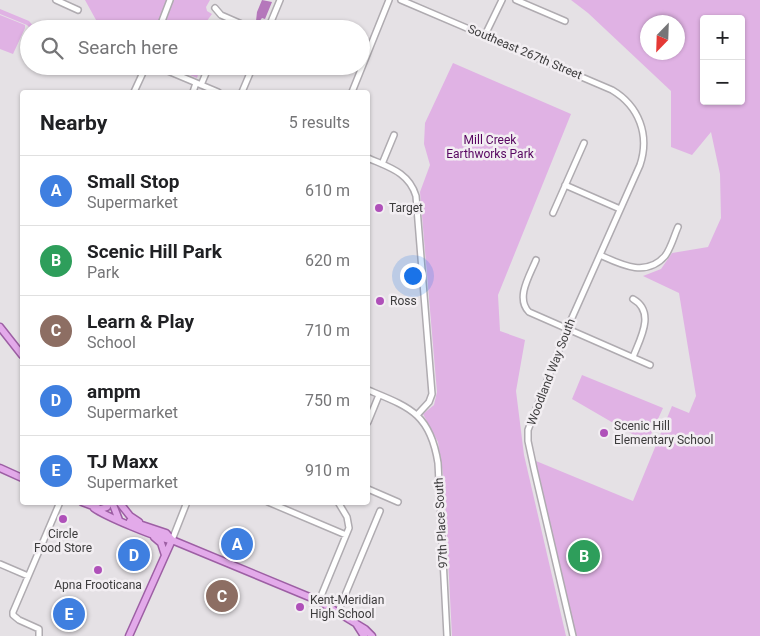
<!DOCTYPE html>
<html lang="en">
<head>
<meta charset="utf-8">
<style>
	:root { --surface:#fff; --page:#f6f6f6; --text:#202124; --muted:#757577; --line:#e0e0e0; --accent:#b45309 }
	body { margin:0; font-family:Roboto,sans-serif; background:var(--page); color:var(--text) }
	.controls { position:absolute; right:15px; top:15px; display:grid; overflow:hidden; border-radius:5px; box-shadow:0 1px 4px #0004 }
	.controls button { width:45px; height:45px; display:grid; place-items:center; padding:0; border:0; border-bottom:1px solid var(--line); background:var(--surface); color:var(--text); font:25px sans-serif }
	.compass { position:absolute; left:640px; top:15px; width:45px; height:45px; border-radius:50%; background:var(--surface); box-shadow:0 1px 4px #0004; rotate:203deg }
	.you { position:absolute; left:412px; top:275px; width:18px; height:18px; margin:-12px; border:4px solid #fff; border-radius:50%; background:#1a73e8; box-shadow:0 0 0 8px #1a73e833 }
	.badge { display:grid; place-items:center; width:32px; height:32px; border-radius:50%; background:var(--accent); color:#fff; font-size:16px; font-weight:700 }
	.pin { position:absolute; translate:-50% -50%; border:2px solid #fff; box-shadow:0 1px 5px #0006 }
	.list { margin:0; padding:0; list-style:none }
	h2 { display:flex; justify-content:space-between; align-items:center; height:65px; margin:0; padding:0 20px; font-size:21px }
	h2 small { font-size:16px; font-weight:400; color:var(--muted) }
	.list li { display:grid; grid-template-columns:32px 1fr auto; gap:15px; align-items:center; box-sizing:border-box; height:70px; padding:0 20px; border-top:1px solid var(--line) }
	.list b { display:block; font-size:19px; white-space:nowrap }
	.list p { margin:0; font-size:16px; white-space:nowrap; color:var(--muted) }
	.list em { font-size:16px; font-style:normal; color:var(--muted) }
	.icon { flex:none; width:28px; height:28px; fill:none; stroke:currentColor; stroke-width:2; stroke-linecap:round; stroke-linejoin:round }
	.map { position:relative; flex:none; width:760px; height:636px; overflow:hidden }
	.search { position:absolute; background:var(--surface); box-shadow:0 1px 4px #0004; left:20px; top:20px; width:350px; height:55px; display:flex; align-items:center; gap:12px; box-sizing:border-box; padding:0 18px; border-radius:28px; color:var(--muted); font-size:19px }
	.panel { position:absolute; background:var(--surface); box-shadow:0 1px 4px #0004; left:20px; top:90px; width:350px; height:415px; border-radius:5px }
	.map>svg:first-child { display:block }
	.green { fill:#e0b2e4; fill-rule:evenodd }
	.water { fill:#b577bb }
	.lines { fill:none; stroke-linecap:round; stroke-linejoin:round }
	.minor-casing { stroke:#afabb0; stroke-width:8 }
	.major-casing { stroke:#9d5fa4; stroke-width:9 }
	.minor { stroke:#fff; stroke-width:5 }
	.major { stroke:#e3aaea; stroke-width:6 }
	.poi-dot { fill:#af50b9; stroke:#f2eef2; stroke-width:2 }
	.labels { text-anchor:middle; dominant-baseline:central; stroke-width:5; stroke-linejoin:round; paint-order:stroke }
	.street-label { font-size:12px; fill:#3d3c3d; stroke:#f2eef2 }
	.park-label { font-size:12px; fill:#570560; stroke:#f2eef2 }
	.poi-label { font-size:12px; fill:#3d3c3d; stroke:#f2eef2; text-anchor:start }
</style>
</head>
<body>
<div class="map">
<svg width="760" height="636" viewBox="0 0 760 636">
	<rect width="100%" height="100%" fill="#e5e1e5"/>
	<!-- green -->
	<path class="green" d="M85 0H210L206 7 207 11 212 14 201 29H142L134 24 132 29H101Z
		M571 0H760V636H576L537 470 536 461 633 501 672 406 689 413 696 396 679 293 643 276 661 269 672 253 708 247 721 218 720 174 711 132 692 155 671 147V91L588 13ZM704 19H741V101H704ZM648 22H678V52H648Z
		M0 9 29 21 36 29H31L27 25 0 14Z
		M0 15 25 25V28L13 54 0 49Z
		M453 63 571 114 498 295 500 331 525 340 516 391 524 455 566 636H452L444 480 438 442 423 414 434 405 437 392 420 192 430 165 424 144 425 123Z
		M169 66H198L200 68 197 78Z
		M582 375 663 408 648 441 646 442 572 399Z"/>
	<!-- water -->
	<path class="water" d="M262 0 272 2 265 19 262 18 259 22 256 21 257 12Z"/>
	<g class="lines">
		<!-- minor casing -->
		<g class="minor-casing">
			<path id="minor" d="M56 0 78 10
				M401 0 612 90C639 106 650 135 640 165L567 329 528 430V441L534 469 573 636
				M516 0 565 21
				M215 8 221 15 253 29
				M159 29 170 0
				M268 29 280 0
				M485 35 502 0
				M156 66 218 92
				M201 85 209 66
				M134 92 146 66
				M193 92 196 83
				M242 92 253 66
				M352 92 389 0
				M368 158C388 167 409 172 416 196L432 394 429 402 417 415
				M382 164 394 135
				M565 185 620 209
				M553 213 584 143
				M600 255C620 264 646 278 665 256 671 248 674 236 678 227
				M536 260C530 275 515 298 529 312L650 365
				M633 299C656 312 640 339 633 357
				M368 390C409 407 430 413 438 463L447 636
				M368 422 379 395
				M368 489 398 502
				M268 502 346 535
				M172 540 187 502
				M0 564 28 576
				M319 601 349 528 347 517 338 502
				M338 612 380 511
				M39 636V629L19 620 13 615V612L60 502"/>
		</g>
		<!-- major casing -->
		<g class="major-casing">
			<path id="major" d="M0 327 22 355
				M0 468 22 478
				M82 502 98 508
				M112 502 119 520
				M119 502 130 516 139 522
				M94 508C105 516 159 539 172 540L319 601 365 629 372 636
				M101 509 107 507 109 502
				M130 521 166 533 172 540
				M154 537 161 543 165 555
				M357 625 364 636
				M129 636 172 540"/>
		</g>
		<!-- minor -->
		<use href="#minor" class="minor"/>
		<!-- major -->
		<use href="#major" class="major"/>
	</g>
	<!-- markers -->
	<g class="poi-dot">
		<circle cx="379" cy="208" r="5"/>
		<circle cx="380" cy="301" r="5"/>
		<circle cx="604" cy="433" r="5"/>
		<circle cx="63" cy="519" r="5"/>
		<circle cx="98" cy="570" r="5"/>
		<circle cx="300" cy="607" r="5"/>
	</g>
	<g class="labels">
		<!-- street labels -->
		<g class="street-label">
			<text transform="translate(525 52) rotate(23)">Southeast 267th Street</text>
			<text transform="translate(551 372) rotate(-69)">Woodland Way South</text>
			<text transform="translate(441 523) rotate(-93)">97th Place South</text>
		</g>
		<!-- park labels -->
		<g class="park-label">
			<text x="490" y="140">Mill Creek<tspan x="490" dy="14">Earthworks Park</tspan></text>
		</g>
		<!-- poi labels -->
		<g class="poi-label">
			<text x="389" y="208">Target</text>
			<text x="390" y="301">Ross</text>
			<text x="614" y="426">Scenic Hill<tspan x="614" dy="14">Elementary School</tspan></text>
			<text x="63" y="534" text-anchor="middle">Circle<tspan x="63" dy="14">Food Store</tspan></text>
			<text x="98" y="585" text-anchor="middle">Apna Frooticana</text>
			<text x="310" y="600">Kent-Meridian<tspan x="310" dy="14">High School</tspan></text>
		</g>
	</g>
</svg>
<div class="controls">
<button>+</button>
<button>−</button>
</div>
<svg class="compass" viewBox="-18 -18 36 36"><path d="M0-13l5 13h-10z" fill="#e53935"/><path d="M0 13l5-13h-10z" fill="#757577"/></svg>
<div class="you"></div>
<div class="pin badge" style="left:237px;top:544px;background:#3f7fe0">A</div>
<div class="pin badge" style="left:584px;top:556px;background:#2e9e5b">B</div>
<div class="pin badge" style="left:222px;top:596px;background:#8d6e63">C</div>
<div class="pin badge" style="left:134px;top:555px;background:#3f7fe0">D</div>
<div class="pin badge" style="left:69px;top:614px;background:#3f7fe0">E</div>
<div class="search"><svg class="icon" aria-label="search" viewBox="0 0 24 24"><circle cx="10" cy="10" r="6"/><path d="M15 15l6 6"/></svg>Search here</div>
<section class="panel">
<h2>Nearby<small>5 results</small></h2>
<ul class="list">
<li><span class="badge" style="background:#3f7fe0">A</span><div><b>Small Stop</b><p>Supermarket</p></div><em>610 m</em></li>
<li><span class="badge" style="background:#2e9e5b">B</span><div><b>Scenic Hill Park</b><p>Park</p></div><em>620 m</em></li>
<li><span class="badge" style="background:#8d6e63">C</span><div><b>Learn &amp; Play</b><p>School</p></div><em>710 m</em></li>
<li><span class="badge" style="background:#3f7fe0">D</span><div><b>ampm</b><p>Supermarket</p></div><em>750 m</em></li>
<li><span class="badge" style="background:#3f7fe0">E</span><div><b>TJ Maxx</b><p>Supermarket</p></div><em>910 m</em></li>
</ul>
</section>
</div>
</body>
</html>
